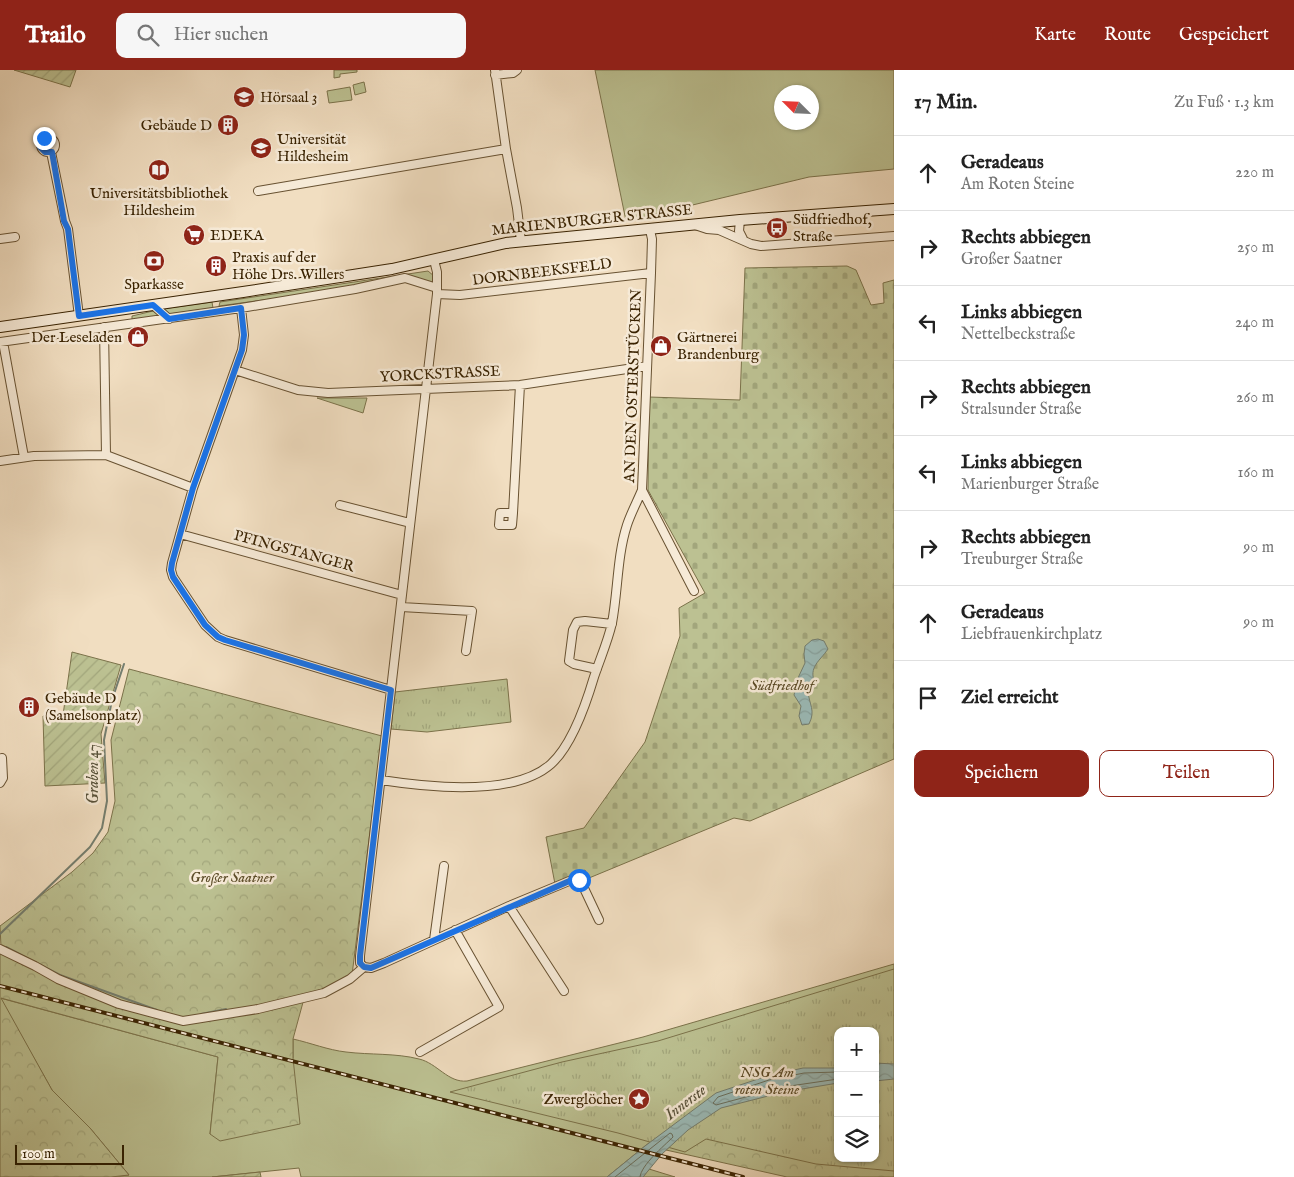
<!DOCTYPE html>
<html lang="de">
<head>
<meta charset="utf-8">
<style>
	:root { --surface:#fff; --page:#f6f6f6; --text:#222; --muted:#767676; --line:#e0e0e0; --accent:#8f2418 }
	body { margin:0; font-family:"IM FELL English",serif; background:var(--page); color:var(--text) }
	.controls { position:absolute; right:15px; bottom:15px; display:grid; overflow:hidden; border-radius:10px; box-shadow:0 1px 4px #0004 }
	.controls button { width:45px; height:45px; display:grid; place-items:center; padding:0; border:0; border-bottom:1px solid var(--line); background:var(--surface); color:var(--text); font:25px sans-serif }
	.compass { position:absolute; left:774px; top:15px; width:45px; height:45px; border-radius:50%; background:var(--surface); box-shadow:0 1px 4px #0004; rotate:294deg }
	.scale { position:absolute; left:15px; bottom:12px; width:109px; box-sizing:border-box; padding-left:5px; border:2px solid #3a2302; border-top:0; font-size:14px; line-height:18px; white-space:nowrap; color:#3a2302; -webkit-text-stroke:4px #f6ead7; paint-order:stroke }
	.stop { position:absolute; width:15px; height:15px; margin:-11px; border:4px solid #1a73e8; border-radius:50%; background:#fff }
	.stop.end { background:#1a73e8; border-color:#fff; box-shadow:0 1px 5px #0008 }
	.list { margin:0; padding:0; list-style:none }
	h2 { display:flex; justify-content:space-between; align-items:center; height:65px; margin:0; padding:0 20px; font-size:21px }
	h2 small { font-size:16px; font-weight:400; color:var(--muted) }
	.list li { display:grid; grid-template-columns:32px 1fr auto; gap:15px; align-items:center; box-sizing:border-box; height:75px; padding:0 20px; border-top:1px solid var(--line) }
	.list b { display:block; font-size:19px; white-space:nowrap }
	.list p { margin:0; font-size:16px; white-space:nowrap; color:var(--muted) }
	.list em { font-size:16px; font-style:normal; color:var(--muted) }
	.actions { display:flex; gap:10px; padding:15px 20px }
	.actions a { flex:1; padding:11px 0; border:1px solid var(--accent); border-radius:10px; text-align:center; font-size:18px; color:var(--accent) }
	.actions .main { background:var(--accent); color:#fff }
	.icon { flex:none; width:28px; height:28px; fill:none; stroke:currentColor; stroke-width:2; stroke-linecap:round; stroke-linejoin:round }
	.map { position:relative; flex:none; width:894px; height:1107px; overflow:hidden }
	header { display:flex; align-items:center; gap:30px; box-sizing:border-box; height:70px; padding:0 25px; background:var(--accent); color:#fff }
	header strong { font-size:24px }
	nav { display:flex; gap:28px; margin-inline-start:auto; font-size:18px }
	.search { width:350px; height:45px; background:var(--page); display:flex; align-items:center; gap:12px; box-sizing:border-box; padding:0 18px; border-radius:10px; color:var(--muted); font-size:19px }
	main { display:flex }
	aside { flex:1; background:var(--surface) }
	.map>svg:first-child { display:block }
	.grass { fill:#bcc192; stroke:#7b724a; fill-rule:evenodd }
	.forest { fill:url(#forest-crowns); stroke:#7b724a }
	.cemetery { fill:url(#cemetery-stones); stroke:#7b724a }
	.park { fill:url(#park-tufts); stroke:#7b724a; fill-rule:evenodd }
	.garden { fill:url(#garden-furrows); stroke:#7b724a }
	.water { fill:url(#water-waves); stroke:#747e6f }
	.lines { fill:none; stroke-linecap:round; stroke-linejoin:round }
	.shore { stroke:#6a6f5d; stroke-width:1 }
	.stream { stroke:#747e6f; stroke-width:2 }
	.street-casing { stroke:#685232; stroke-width:10 }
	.secondary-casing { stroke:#3a2302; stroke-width:12 }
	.street { stroke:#f6ead7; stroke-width:8 }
	.secondary { stroke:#f6ead7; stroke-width:10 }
	.rail-casing { stroke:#3a2302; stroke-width:4 }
	.rail { stroke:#f6ead7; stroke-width:2; stroke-dasharray:5.5; stroke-linecap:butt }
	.route { stroke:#1a73e8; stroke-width:6 }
	.labels { text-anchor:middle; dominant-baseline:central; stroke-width:5; stroke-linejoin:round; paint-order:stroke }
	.poi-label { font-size:15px; fill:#3a2302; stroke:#f6ead7; text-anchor:start }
	.street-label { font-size:15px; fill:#3a2302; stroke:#f6ead7 }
	.park-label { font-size:15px; font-style:italic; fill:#5a4a26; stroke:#f6ead7 }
	.water-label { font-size:16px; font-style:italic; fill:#575139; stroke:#f6ead7 }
</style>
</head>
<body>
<header>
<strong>Trailo</strong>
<div class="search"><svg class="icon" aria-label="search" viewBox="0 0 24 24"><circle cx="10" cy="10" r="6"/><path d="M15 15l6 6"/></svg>Hier suchen</div>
<nav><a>Karte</a><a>Route</a><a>Gespeichert</a></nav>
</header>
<main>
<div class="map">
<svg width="894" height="1107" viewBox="0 0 894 1107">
	<defs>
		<pattern id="forest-crowns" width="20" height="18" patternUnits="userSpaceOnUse" patternTransform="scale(1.25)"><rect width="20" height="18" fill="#bcc192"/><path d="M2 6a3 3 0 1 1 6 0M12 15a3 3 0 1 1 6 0" fill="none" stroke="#a2a67c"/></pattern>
		<pattern id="cemetery-stones" width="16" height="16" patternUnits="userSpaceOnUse" patternTransform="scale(1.25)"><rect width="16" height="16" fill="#bcc192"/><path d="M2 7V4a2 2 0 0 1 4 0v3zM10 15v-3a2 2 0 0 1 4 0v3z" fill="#a2a67c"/></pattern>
		<pattern id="park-tufts" width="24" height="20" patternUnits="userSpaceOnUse" patternTransform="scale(1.25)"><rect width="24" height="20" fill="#bcc192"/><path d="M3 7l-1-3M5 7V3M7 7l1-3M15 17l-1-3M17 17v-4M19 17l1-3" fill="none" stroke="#a2a67c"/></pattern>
		<pattern id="garden-furrows" width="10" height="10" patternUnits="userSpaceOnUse" patternTransform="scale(1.25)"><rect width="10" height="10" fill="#bcc192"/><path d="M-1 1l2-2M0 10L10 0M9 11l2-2" fill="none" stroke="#a2a67c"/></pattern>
		<pattern id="water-waves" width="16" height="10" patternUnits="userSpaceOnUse" patternTransform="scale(1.25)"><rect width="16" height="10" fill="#9bbbb8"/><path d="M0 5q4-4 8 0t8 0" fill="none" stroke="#86a09d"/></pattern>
	</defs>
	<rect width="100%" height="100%" fill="#f1dec1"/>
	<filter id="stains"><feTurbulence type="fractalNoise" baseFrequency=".004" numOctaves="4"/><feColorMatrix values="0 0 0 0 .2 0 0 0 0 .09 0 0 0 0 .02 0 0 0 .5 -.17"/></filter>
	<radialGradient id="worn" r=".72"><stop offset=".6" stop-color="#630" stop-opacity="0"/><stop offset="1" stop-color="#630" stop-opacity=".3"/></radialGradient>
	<!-- grass -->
	<path class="grass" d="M334 0H357V2L340 4V7L334 8Z
		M595 0H894V99L809 107 626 151ZM782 22H812V52H782Z
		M364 12 366 22 355 25 353 15Z
		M350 17 352 30 329 33 327 21Z
		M428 201 434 206 433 212 430 213 417 209 219 236 220 232Z
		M212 232 213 238 169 244 162 239Z
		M153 241 158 244V246L132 250V246Z
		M317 328H367L363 343Z
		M894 894V994L875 961H838L716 1023 645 1076 607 1107H301L299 1098 212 1107H111L129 1105 90 1058 52 1020 0 928 218 987 210 1064 293 988V969C311 973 328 980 346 982 370 985 396 983 419 989 437 993 448 1013 467 1011L643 967Z
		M649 1099 675 1107H643Z"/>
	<!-- forest -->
	<path class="forest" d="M129 599 382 666 352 905 333 915 305 925 293 969V988L300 1054 220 1071 210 1064 218 987 1 928 52 1020 90 1058 129 1105 111 1107H0V877H1L0 856 72 802 93 783 108 762 115 731 111 670Z
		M894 1009V1107H787L666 1080 688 1060 838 1088H875Z"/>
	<!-- cemetery -->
	<path class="cemetery" d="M847 196 856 200 871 235 884 233 883 213 894 210V689L750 751 734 748 589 808 585 800 555 814 546 767 584 758 645 672 680 566 679 538 705 523 648 420 649 327 740 330 745 198Z"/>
	<!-- park -->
	<path class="park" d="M507 609 511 652 427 662 391 659 395 622Z
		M894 899V1101L816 1094 706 1069 685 1082 618 1063 450 1022 562 992 658 971ZM838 961H875V1088H838Z"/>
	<!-- garden -->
	<path class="garden" d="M14 0H76L70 17Z
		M72 582 121 595 101 664 105 713 45 716 43 646 63 645Z
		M260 1102 261 1107H212Z"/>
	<!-- water -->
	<path class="water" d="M818 569 824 571 828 579C820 591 808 597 815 613L808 621C809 635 816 640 809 654L802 655 799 646 801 636 794 625 798 608 805 593 804 584 805 576 812 570Z
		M875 993 894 994V1009L875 1011Z
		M803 998H838V1013L784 1022 721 1038 688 1060 662 1084 643 1107H607L645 1076 716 1023 767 1006Z"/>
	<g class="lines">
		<!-- shore -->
		<path class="shore" d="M838 1002 804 1003 769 1010 718 1027 713 1033 716 1035 783 1017 838 1009
			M615 1107 670 1063 672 1064 673 1067C664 1076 641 1095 640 1107"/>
		<!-- stream -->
		<path class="stream" d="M0 864 90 777 102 758 107 731 104 670 112 630 124 594
			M6 877 60 905 157 940
			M201 944 226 939"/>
		<!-- street casing -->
		<g class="street-casing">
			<path id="street" d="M495 0 506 79 517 138 521 171
				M495 5 513 3 517 0
				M41 75a7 7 0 1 1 14 0a7 7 0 1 1-14 0Z
				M51 82 65 151 68 159 79 246
				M258 121 506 79
				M740 150 739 161 743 169
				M695 155 707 159 719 160 751 174 761 176 894 166
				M650 160 652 169 651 203 642 420 694 521
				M0 169 15 167
				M437 224 460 225 651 203
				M153 235 169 249
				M241 238 244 265 242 280 193 418 172 493 171 500 173 507 205 555 218 567 225 570 391 620
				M104 257 106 385
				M0 272 241 238 355 219 405 208 437 218
				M3 272 24 387
				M235 300 298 320 328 323 520 315 647 296
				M0 391 34 386 106 385 193 418
				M340 435 410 453
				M513 443H500L499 455H512L513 443 520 315
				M180 464 402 525
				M401 537 472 541 466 581
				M597 599 574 594 569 591 573 560 577 552 585 551 612 554
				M381 710C426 717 514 727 551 694 572 675 586 634 594 607 600 589 608 571 612 553 618 521 617 486 627 455 631 443 637 432 642 420
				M0 713 3 708 2 688
				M509 836 564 921
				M434 870 444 796
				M0 879 35 896 58 909 119 934 183 951 258 939 324 923 350 909 364 897 371 898 384 893 509 836 574 809 579 810 582 814 599 850
				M364 897 360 893V886L437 224V202L434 190
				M420 982 499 937 455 860"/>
		</g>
		<!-- secondary casing -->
		<g class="secondary-casing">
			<path id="secondary" d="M0 257 243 222 392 199 506 173 740 150 894 139"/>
		</g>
		<!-- street -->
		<use href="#street" class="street"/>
		<!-- secondary -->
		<use href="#secondary" class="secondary"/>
		<!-- rail casing -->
		<g class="rail-casing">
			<path id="rail" d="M0 916 743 1107"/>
		</g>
		<!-- rail -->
		<use href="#rail" class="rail"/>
	</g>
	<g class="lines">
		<!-- route -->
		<path class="route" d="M44 68 41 72 40 77 45 82H52L64 151 68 159 79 246 153 235 169 249 241 238 244 265 242 280 193 418 172 493 171 500 173 507 205 555 218 567 225 570 391 620 360 886V893L364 897 371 898 574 809 579 810"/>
	</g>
	<!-- icons -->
	<defs>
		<g id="university-disc" transform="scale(1.125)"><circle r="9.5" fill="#8f2418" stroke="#f6ead7"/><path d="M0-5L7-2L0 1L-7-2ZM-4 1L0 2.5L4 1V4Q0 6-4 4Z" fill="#fff"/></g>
		<g id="building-disc" transform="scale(1.125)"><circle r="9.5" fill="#8f2418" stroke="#f6ead7"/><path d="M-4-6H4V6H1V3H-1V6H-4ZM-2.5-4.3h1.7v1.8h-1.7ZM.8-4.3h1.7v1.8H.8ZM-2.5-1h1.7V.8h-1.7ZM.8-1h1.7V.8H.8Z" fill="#fff"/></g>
		<g id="library-disc" transform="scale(1.125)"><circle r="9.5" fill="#8f2418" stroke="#f6ead7"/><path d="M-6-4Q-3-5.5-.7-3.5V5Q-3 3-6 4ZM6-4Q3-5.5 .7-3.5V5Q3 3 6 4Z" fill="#fff"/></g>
		<g id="bus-disc" transform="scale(1.125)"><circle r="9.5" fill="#8f2418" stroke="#f6ead7"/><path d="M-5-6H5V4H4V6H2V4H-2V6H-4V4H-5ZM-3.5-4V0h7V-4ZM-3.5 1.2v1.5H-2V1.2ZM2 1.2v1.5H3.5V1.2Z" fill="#fff"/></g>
		<g id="supermarket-disc" transform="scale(1.125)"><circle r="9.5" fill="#8f2418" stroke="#f6ead7"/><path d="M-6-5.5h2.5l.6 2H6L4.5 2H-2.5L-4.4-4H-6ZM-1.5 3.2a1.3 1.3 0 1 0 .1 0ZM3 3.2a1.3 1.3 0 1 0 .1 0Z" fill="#fff"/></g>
		<g id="bank-disc" transform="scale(1.125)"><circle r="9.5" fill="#8f2418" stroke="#f6ead7"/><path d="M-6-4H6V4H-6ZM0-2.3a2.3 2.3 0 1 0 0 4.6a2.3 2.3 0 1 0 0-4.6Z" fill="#fff"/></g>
		<g id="shop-disc" transform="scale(1.125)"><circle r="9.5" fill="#8f2418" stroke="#f6ead7"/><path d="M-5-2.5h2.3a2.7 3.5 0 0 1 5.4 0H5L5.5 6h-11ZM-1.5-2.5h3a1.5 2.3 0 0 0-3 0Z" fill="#fff"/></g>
		<g id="sight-disc" transform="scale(1.125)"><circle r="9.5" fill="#8f2418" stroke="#f6ead7"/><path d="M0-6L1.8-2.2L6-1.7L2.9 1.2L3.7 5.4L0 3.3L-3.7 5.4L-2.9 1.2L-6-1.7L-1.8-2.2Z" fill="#fff"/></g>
	</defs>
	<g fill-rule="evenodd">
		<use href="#university-disc" x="244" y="27"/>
		<use href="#building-disc" x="228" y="55"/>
		<use href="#university-disc" x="261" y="78"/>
		<use href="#library-disc" x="159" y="100"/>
		<use href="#bus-disc" x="777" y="158"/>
		<use href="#supermarket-disc" x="194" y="165"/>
		<use href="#bank-disc" x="154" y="191"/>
		<use href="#building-disc" x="216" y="196"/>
		<use href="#shop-disc" x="138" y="267"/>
		<use href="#shop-disc" x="661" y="276"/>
		<use href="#building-disc" x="29" y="637"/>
		<use href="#sight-disc" x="639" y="1029"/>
	</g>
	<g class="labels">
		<!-- poi labels -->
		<g class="poi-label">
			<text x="260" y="27">Hörsaal 3</text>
			<text x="212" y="55" text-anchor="end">Gebäude D</text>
			<text x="277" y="69">Universität<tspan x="277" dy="17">Hildesheim</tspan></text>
			<text x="159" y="123" text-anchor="middle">Universitätsbibliothek<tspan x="159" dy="17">Hildesheim</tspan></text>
			<text x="793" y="149">Südfriedhof,<tspan x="793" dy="17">Straße</tspan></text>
			<text x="210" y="165">EDEKA</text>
			<text x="232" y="187">Praxis auf der<tspan x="232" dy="17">Höhe Drs. Willers</tspan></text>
			<text x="154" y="214" text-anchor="middle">Sparkasse</text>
			<text x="122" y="267" text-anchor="end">Der Leseladen</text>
			<text x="677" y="267">Gärtnerei<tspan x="677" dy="17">Brandenburg</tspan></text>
			<text x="45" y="628">Gebäude D<tspan x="45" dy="17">(Samelsonplatz)</tspan></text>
			<text x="623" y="1029" text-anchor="end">Zwerglöcher</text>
		</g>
		<!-- street labels -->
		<g class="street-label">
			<text transform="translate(592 150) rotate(-6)">MARIENBURGER STRASSE</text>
			<text transform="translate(542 202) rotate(-7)">DORNBEEKSFELD</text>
			<text transform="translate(440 304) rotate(-3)">YORCKSTRASSE</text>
			<text transform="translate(633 316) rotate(-88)">AN DEN OSTERSTÜCKEN</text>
			<text transform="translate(294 481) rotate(15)">PFINGSTANGER</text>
		</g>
		<!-- park labels -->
		<g class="park-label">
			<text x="782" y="615">Südfriedhof</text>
			<text x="232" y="807">Großer Saatner</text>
			<text x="767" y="1002">NSG Am<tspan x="767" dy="17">roten Steine</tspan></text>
		</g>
		<!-- water labels -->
		<g class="water-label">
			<text transform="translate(94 704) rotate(-90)">Graben 47</text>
			<text transform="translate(686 1033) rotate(-37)">Innerste</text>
		</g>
	</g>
	<rect width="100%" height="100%" filter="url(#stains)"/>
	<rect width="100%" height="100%" fill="url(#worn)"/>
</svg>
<div class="controls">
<button>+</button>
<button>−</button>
<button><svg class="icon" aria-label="layers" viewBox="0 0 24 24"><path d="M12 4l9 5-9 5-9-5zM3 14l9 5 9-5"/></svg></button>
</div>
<svg class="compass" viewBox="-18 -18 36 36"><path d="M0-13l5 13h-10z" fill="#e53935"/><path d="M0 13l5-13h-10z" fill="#767676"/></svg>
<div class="scale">100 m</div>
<div class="stop" style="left:579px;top:810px"></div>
<div class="stop end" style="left:44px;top:68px"></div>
</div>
<aside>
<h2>17 Min.<small>Zu Fuß · 1.3 km</small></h2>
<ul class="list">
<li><svg class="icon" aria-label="ahead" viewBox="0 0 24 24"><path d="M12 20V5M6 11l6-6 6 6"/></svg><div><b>Geradeaus</b><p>Am Roten Steine</p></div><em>220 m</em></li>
<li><svg class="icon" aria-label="right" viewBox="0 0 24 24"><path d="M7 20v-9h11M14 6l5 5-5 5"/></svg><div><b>Rechts abbiegen</b><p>Großer Saatner</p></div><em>250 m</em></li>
<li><svg class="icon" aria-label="left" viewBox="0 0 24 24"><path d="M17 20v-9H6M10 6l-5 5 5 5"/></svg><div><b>Links abbiegen</b><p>Nettelbeckstraße</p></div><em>240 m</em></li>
<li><svg class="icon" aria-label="right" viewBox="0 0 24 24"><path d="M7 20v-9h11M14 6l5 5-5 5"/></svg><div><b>Rechts abbiegen</b><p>Stralsunder Straße</p></div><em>260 m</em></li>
<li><svg class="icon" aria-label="left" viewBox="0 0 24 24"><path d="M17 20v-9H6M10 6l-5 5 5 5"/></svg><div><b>Links abbiegen</b><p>Marienburger Straße</p></div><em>160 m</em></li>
<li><svg class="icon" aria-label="right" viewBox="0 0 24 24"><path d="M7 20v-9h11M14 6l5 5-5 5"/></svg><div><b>Rechts abbiegen</b><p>Treuburger Straße</p></div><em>90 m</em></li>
<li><svg class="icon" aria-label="ahead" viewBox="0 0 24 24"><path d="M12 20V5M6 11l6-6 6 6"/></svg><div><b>Geradeaus</b><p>Liebfrauenkirchplatz</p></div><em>90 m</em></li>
<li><svg class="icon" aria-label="arrive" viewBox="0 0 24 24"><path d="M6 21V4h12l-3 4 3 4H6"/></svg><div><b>Ziel erreicht</b></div></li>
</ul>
<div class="actions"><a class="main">Speichern</a><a>Teilen</a></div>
</aside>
</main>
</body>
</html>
